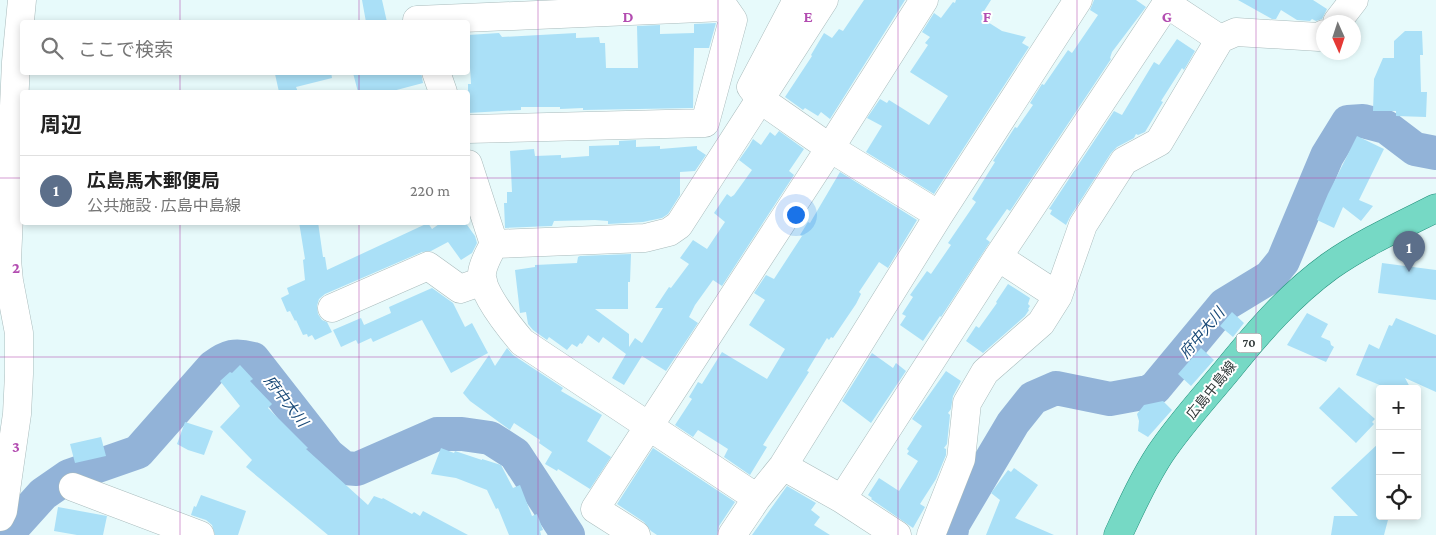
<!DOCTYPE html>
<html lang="ja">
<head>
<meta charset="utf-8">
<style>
	:root { --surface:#fff; --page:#f6f6f6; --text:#222; --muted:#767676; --line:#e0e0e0; --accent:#2563eb }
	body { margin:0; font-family:"Crimson Pro","Noto Sans JP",serif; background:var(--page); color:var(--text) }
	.controls { position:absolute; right:15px; bottom:15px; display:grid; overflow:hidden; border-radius:5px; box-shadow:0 2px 8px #0003 }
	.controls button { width:45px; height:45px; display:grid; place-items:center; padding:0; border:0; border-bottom:1px solid var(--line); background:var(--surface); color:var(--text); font:25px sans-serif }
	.compass { position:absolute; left:1316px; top:15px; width:45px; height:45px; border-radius:50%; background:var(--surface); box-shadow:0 2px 8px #0003; rotate:177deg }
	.you { position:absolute; left:795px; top:214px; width:18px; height:18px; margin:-12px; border:4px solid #fff; border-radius:50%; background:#1a73e8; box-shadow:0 0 0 8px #1a73e833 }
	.badge { display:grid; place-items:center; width:32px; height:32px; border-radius:50%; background:var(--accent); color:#fff; font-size:16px; font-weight:700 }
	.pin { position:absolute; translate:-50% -41px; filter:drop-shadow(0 1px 2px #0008) }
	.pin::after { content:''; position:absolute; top:26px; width:18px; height:15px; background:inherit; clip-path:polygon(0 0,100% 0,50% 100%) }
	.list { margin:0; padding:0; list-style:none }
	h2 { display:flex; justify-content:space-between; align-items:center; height:65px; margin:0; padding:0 20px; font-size:21px }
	h2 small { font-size:16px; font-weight:400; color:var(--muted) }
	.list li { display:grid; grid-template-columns:32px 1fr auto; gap:15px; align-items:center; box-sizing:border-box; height:70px; padding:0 20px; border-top:1px solid var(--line) }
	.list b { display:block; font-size:19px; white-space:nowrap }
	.list p { margin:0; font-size:16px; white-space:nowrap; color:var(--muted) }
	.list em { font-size:16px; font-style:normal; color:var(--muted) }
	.icon { flex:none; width:28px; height:28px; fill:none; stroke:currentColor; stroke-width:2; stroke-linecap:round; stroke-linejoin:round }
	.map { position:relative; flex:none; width:1436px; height:535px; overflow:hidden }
	.search { position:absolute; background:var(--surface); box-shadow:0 2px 8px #0003; left:20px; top:20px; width:450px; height:55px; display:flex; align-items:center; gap:12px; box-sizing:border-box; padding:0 18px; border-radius:5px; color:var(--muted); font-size:19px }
	.panel { position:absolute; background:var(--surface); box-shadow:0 2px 8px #0003; left:20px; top:90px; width:450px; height:135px; border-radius:5px }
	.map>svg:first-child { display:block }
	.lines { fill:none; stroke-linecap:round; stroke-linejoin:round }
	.river { stroke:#92b3d8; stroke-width:34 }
	.building { fill:#aae0f7 }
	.minor-casing { stroke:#a9bbbc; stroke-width:29 }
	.major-casing { stroke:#218f7a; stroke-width:29 }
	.minor { stroke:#fff; stroke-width:28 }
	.major { stroke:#76d9c5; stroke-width:28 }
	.grid { fill:none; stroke:#b34db1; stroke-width:1; stroke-opacity:0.55 }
	.labels { text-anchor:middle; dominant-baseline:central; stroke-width:4; stroke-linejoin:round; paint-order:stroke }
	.shield { fill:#fff; stroke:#6d7373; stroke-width:1 }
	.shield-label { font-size:12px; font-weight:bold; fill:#2f3737 }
	.street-label { font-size:14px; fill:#2f3737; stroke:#fff }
	.water-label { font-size:15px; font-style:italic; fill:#194977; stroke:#fff }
	.grid-label { font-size:16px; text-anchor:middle; font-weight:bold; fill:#b34db1; stroke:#fff; stroke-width:4; stroke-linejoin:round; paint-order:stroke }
</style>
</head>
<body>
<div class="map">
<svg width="1436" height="535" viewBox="0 0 1436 535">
	<rect width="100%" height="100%" fill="#e7fafb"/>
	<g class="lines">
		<!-- river -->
		<path class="river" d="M6 535 43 494 69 476 138 452 213 367C228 356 235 354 253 359L328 455 344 468 357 469 437 434H462L490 438 515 454 568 535
			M951 535 953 524 1013 423 1033 398 1056 388 1110 399 1148 392 1155 388 1224 305 1270 277 1283 261 1327 156 1348 122 1363 121 1386 127 1415 149 1436 153"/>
	</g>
	<!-- building -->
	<path class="building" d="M362 0H382L387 22H366Z
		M864 0H905L830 119 821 112 818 116 805 108 803 110 785 97 812 56 811 55 824 33 832 38 839 29 843 31Z
		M956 0H991L984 11 986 13 983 19 1002 31 1026 37 1022 43 1029 47 934 194 866 152 882 126 867 118 880 99 887 103 889 100 929 125 948 96 910 72 928 45 925 43 930 37 922 32 934 13 941 18 953 2 955 3Z
		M1094 0H1136L1146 7 1112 52 1110 58 1111 59 1010 211 1007 209 986 239 990 242 941 317 940 316 923 341 900 325 906 316 902 314 913 297 910 295 927 271 931 274 951 245 948 243 976 202 972 199 995 162 993 161 1015 127 1017 128 1033 105 1030 103 1042 84 1044 85 1068 50 1072 53 1098 15 1090 10Z
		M1238 0H1313L1327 9 1322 19 1316 21 1312 19 1310 21 1297 20 1281 10 1276 19H1272Z
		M716 23 709 48H694L693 108 583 110V108L560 109V107H521V110L468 113V84H471L468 35 499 33 502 37 576 33V38L599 37 600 43H605L606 68H638L637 26 660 25V34L694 33V24Z
		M1405 31H1422L1423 55H1420L1421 92H1427L1426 117 1396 116V111H1373L1374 79 1383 58H1394V41Z
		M1177 39 1195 51 1184 70 1182 68 1161 101 1163 102 1145 132 1138 135 1136 134 1134 138 1117 147 1111 153 1070 217 1066 225 1050 214 1052 210 1049 209 1114 111 1122 115 1154 62 1159 65Z
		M283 72H331L332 78 296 87 298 92H279L275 74Z
		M421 72 423 83 389 92H358L353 73Z
		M779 131 804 149 789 171 794 175 722 286 713 280 695 305 689 317 698 323 666 371 642 356 624 385 612 378 626 354 603 337 599 343 588 335 582 344 580 343 577 347 572 344 567 350 549 337 547 340 533 330 528 324 526 312 520 313 515 270 535 267V265L577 263 578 257 580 256 631 254 630 282H628V309H595L629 334V347L635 338 642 343 663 308H655L669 287 671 288 689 264 680 258 693 240 707 249 725 222 714 213 727 194 731 197 734 195 752 170 739 160 749 146 753 139 761 145 770 132 775 136Z
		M1357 136 1384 149 1359 200 1373 206 1361 221 1343 207 1334 228 1317 220 1328 194Z
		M636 140V147L660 146V149L697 146V149L706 155 695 171 680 172V195L668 214 662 218 643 222 608 224V221L595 220 554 221 552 226 505 228 504 203H507V192H512L510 151 534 149 535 156 561 155V158L589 156V146L619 145V141Z
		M840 172 917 220 888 268 879 262 859 292 861 294 856 304 833 338 831 337 829 340 827 338 807 371 809 372 763 445 767 447 750 475 724 457 728 449 698 430 693 437 675 425 692 399 689 397 698 382 702 384 722 352 767 379 785 349 749 325 765 300 754 293 766 275 774 279 802 236 800 235 808 222 810 223Z
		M299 222H318L323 257H325L327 270 428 223 432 229 442 222H465L475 236 477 243 472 253 461 260 448 242 431 251 422 252 325 294 319 299 317 306 318 314 322 320 327 322 332 332 315 340 312 335 308 337 307 334 303 335 296 320 295 321 290 311 287 312 281 298 289 294 287 288 305 280 303 260 305 259Z
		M1382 263 1436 270V300L1378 293Z
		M1008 284 1030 298 1028 304 1030 306 1028 309 1029 310 1025 316 983 353 966 341 976 326 979 328 997 303 996 302Z
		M432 288 453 303 465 327 472 323 488 353 451 373 422 320 373 342 371 338 358 344 356 340 341 347 333 330 361 318 364 325 391 313 389 307Z
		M1232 312 1244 323 1233 337 1220 326Z
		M1307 313 1328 324 1321 337 1330 341 1331 345 1334 347 1326 362 1287 345Z
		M1396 318 1436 335V392L1405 378 1411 389H1389L1356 375 1369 344 1379 349 1389 325 1392 326Z
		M507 348 513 355 563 388 561 391 602 415 587 441 611 457 590 489 558 469 557 471 545 464 552 452 539 443 540 440 514 423 510 430 470 401 463 393 489 355 495 366Z
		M1201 348 1214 360 1191 386 1178 374Z
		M872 353 893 368 896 363 906 371 871 423 842 401Z
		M240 365 253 379 250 381 272 404 268 408 308 448 306 449 368 505 374 496 382 499 383 498 412 514 414 512 420 516 423 511 468 535H328L246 467 252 460 220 427 240 406 220 381 230 372 232 373Z
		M946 371 961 381 953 396 951 409 948 413 950 415 947 444 944 448 946 449V455L936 479 920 504 925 507 913 528 871 499 872 498 868 495 879 478 899 491 918 461 907 454 909 451 907 449 922 426 912 419Z
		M1339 387 1375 419 1372 422 1374 424 1356 443 1319 408Z
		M1163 401 1172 410 1148 437 1138 431 1139 421 1137 414 1144 405Z
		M185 422 213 431 204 455 188 450 177 444Z
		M101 437 106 456 75 463 70 444Z
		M1380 442V516H1389L1384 535H1331L1334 516H1358L1331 488Z
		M441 448 454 453 455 451 482 460V459L501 465 513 488 520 485 532 516 537 514 543 530 540 531 541 535H509L498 508 496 509 487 490 456 478 431 474Z
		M653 448 735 502 719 526 717 535H657L651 531 644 522 617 504Z
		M1014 468 1038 485 1015 518 1054 535H986L1000 500 991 493 1008 470 1011 472Z
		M787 486 816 503 811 510 820 517 814 525 830 535H752Z
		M201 495 246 511 238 535H215L212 525 206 520 191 515 194 506 196 507Z
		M58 507 107 516 103 535H77L54 531Z"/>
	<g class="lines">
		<!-- minor casing -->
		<g class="minor-casing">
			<path id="minor" d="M797 0 751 87 761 100 830 148 939 215
				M1167 4 1220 39
				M417 20 724 7 733 20 705 123 468 129
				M1337 22 1354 0
				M436 72 443 92
				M468 164 494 244C490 252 483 263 482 273 480 291 511 329 522 342L757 498 783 466 939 215 1078 0
				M494 244 645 238 669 232 679 225 824 0
				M998 257 1058 296
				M332 308 428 266 460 289 483 281
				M783 466 842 499 897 535
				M73 487 200 535
				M842 499 998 257 1169 0
				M0 517 3 511 17 414 19 374V333L9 281 7 260 16 62 22 0
				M636 535 595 509 830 148 924 0
				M732 535 757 498
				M931 535 961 459 967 403 985 372 1041 323 1058 296 1083 225 1124 161 1159 142 1220 39 1236 32 1319 37 1324 34"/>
		</g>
		<!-- major casing -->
		<g class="major-casing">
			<path id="major" d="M1118 535C1131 507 1143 480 1160 454 1180 424 1206 396 1229 368 1259 331 1290 295 1330 266 1363 243 1400 226 1436 208"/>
		</g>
		<!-- minor -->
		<use href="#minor" class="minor"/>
		<!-- major -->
		<use href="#major" class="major"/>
	</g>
	<!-- grid -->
	<path class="grid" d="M180 0V22M359 0V22M538 0V535M718 0V535M898 0V535M1077 0V535M1256 0V535M180 72V92M359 72V92M0 178H22M468 178H1436M180 222V535M359 222V535M0 357H1436"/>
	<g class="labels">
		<!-- shield labels -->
		<rect class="shield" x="1236.5" y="333.5" width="25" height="19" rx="4"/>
		<g class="shield-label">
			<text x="1249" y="343">70</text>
		</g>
		<!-- street labels -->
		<g class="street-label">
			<text transform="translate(1211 390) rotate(-51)">広島中島線</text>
		</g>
		<!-- water labels -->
		<g class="water-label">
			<text transform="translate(1202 333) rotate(-50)">府中大川</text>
			<text transform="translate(286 401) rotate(52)">府中大川</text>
		</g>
	</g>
	<g class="grid-label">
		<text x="628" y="22">D</text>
		<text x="808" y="22">E</text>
		<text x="987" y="22">F</text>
		<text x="1167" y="22">G</text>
		<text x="16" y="273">2</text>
		<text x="16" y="452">3</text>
	</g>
</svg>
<div class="controls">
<button>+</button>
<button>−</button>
<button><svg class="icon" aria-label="locate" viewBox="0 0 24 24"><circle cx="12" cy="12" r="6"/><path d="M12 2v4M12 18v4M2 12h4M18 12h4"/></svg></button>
</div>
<svg class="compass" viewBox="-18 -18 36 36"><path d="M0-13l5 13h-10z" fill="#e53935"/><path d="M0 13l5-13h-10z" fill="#767676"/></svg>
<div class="you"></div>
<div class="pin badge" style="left:1409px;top:272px;background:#5c6f8a">1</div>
<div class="search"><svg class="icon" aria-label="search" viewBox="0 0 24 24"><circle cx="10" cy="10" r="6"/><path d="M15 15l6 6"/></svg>ここで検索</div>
<section class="panel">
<h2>周辺<small></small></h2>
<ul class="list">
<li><span class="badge" style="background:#5c6f8a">1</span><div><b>広島馬木郵便局</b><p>公共施設 · 広島中島線</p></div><em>220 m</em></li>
</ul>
</section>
</div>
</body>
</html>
